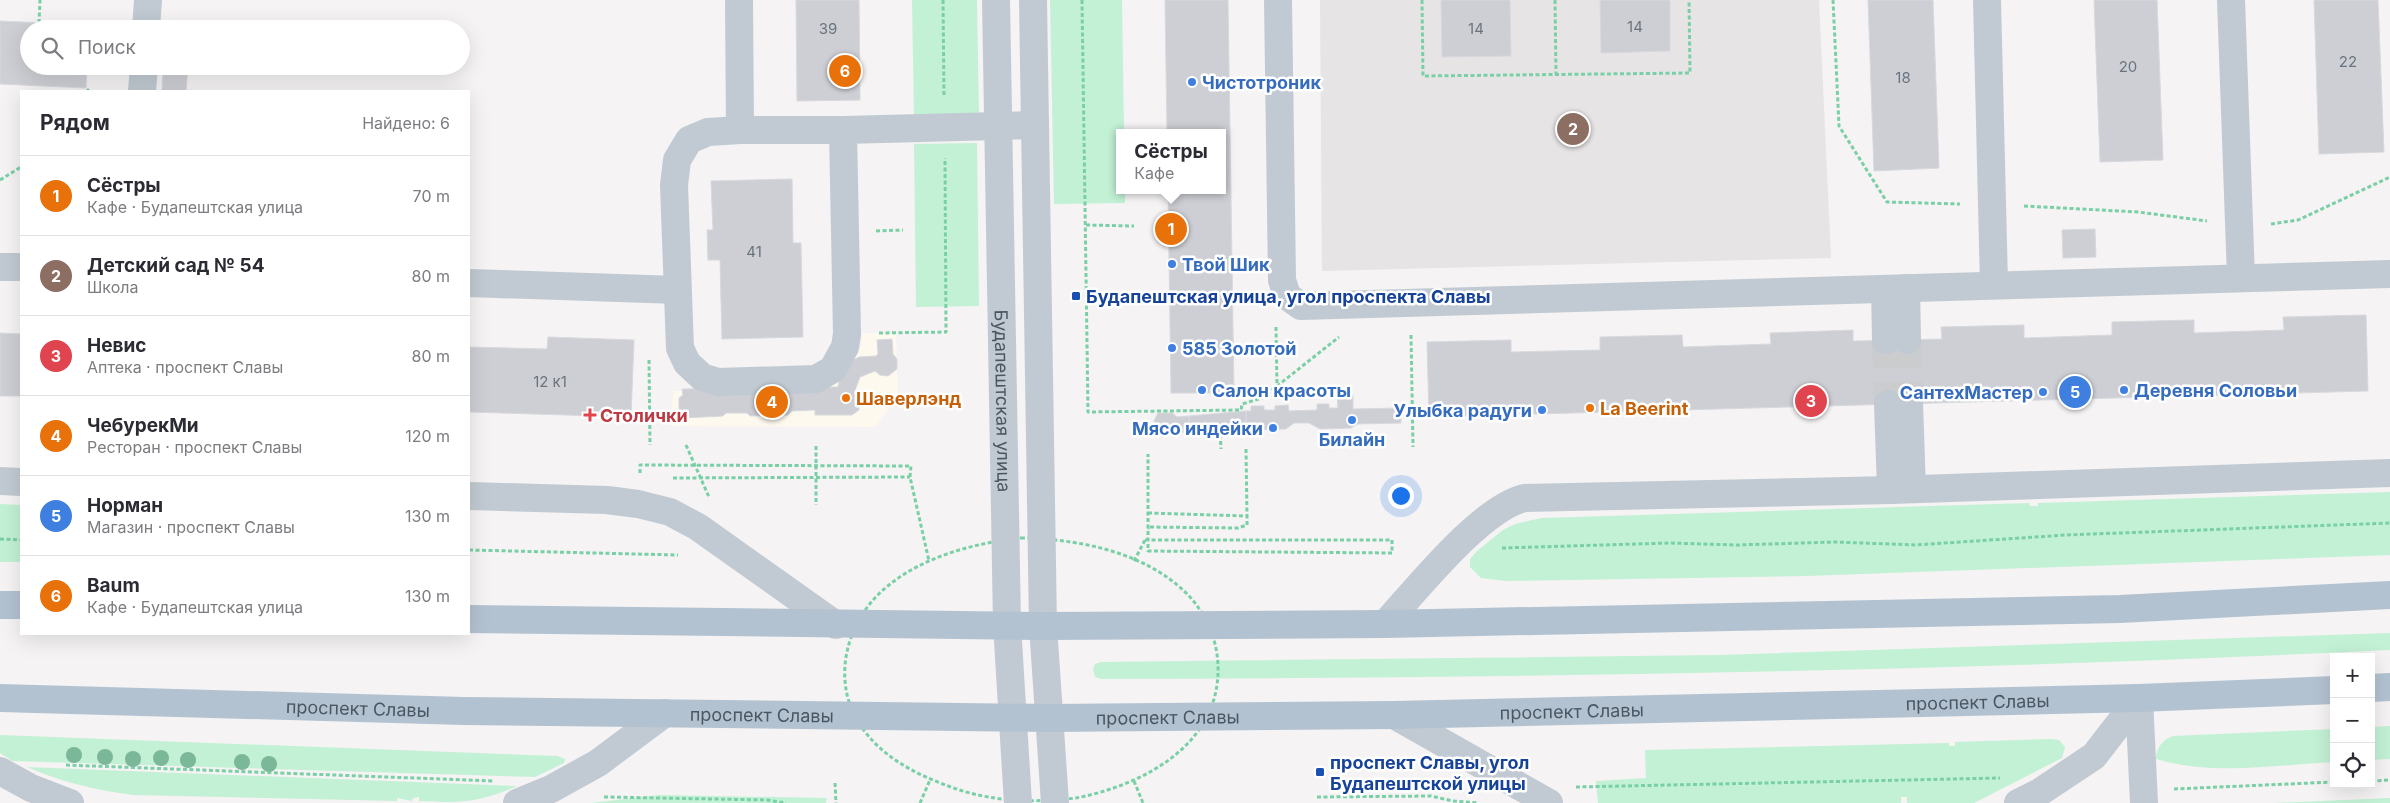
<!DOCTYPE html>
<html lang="ru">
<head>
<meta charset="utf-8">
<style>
	:root { --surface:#fff; --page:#f7f7f7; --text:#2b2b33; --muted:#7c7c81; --line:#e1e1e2; --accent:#1a73e8 }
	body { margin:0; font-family:Inter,sans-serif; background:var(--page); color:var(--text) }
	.controls { position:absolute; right:15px; bottom:15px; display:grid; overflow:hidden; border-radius:0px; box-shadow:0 5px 20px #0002 }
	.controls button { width:45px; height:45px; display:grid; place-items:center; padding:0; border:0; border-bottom:1px solid var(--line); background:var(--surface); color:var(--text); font:25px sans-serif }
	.you { position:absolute; left:1400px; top:495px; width:18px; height:18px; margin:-12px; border:4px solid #fff; border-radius:50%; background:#1a73e8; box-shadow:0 0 0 8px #1a73e833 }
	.badge { display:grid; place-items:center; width:32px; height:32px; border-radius:50%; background:var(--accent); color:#fff; font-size:16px; font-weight:700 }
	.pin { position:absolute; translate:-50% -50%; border:2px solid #fff; box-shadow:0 1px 5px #0006 }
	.popup { position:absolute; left:1116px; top:129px; width:110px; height:65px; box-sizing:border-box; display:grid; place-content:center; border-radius:0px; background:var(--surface); filter:drop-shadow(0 1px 4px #0005); font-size:16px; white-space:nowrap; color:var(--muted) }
	.popup b { font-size:19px; color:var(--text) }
	.popup::after { content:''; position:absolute; left:50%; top:100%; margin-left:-10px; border:10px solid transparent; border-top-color:var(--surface) }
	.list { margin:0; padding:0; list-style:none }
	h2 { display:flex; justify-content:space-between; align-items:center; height:65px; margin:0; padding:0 20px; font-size:21px }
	h2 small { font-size:16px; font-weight:400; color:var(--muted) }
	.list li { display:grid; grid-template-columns:32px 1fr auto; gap:15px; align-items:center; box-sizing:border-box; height:80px; padding:0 20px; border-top:1px solid var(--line) }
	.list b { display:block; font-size:19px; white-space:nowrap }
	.list p { margin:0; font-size:16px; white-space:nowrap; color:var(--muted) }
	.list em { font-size:16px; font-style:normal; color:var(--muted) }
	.icon { flex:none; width:28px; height:28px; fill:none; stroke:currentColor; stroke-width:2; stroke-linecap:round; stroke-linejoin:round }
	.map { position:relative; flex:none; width:2390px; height:803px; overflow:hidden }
	.search { position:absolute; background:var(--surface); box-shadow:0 5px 20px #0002; left:20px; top:20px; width:450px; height:55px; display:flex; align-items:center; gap:12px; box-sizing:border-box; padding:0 18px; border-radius:28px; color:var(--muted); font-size:19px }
	.panel { position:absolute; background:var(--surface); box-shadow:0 5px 20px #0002; left:20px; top:90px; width:450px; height:545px; border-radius:0px }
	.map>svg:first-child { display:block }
	.commercial { fill:#fdf9ef }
	.education { fill:#e6e4e5 }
	.green { fill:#c3f1d5 }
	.building { fill:#cdcfd5; stroke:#d7d9de }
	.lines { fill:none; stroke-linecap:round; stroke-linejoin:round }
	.minor-tunnel { stroke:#caccce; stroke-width:28; stroke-dasharray:28 14; stroke-linecap:butt }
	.path { stroke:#7ad0a6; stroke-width:3; stroke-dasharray:4 2.5; stroke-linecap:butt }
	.minor { stroke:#c1cad2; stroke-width:28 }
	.major { stroke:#b3c2d1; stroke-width:28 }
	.tree { fill:#7bb799 }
	.shop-dot { fill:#3f7fe0; stroke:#fff; stroke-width:2 }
	.transit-dot { fill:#1a4fb4; stroke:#fff; stroke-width:2 }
	.food-dot { fill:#e8710a; stroke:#fff; stroke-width:2 }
	.health-dot { fill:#e0444e; stroke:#fff; stroke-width:2 }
	.labels { text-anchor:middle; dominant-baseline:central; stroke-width:5; stroke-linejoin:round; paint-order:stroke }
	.number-label { font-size:15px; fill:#6b747e }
	.shop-label { font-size:18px; font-weight:bold; fill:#366cbe; stroke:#fff; text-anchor:start }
	.transit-label { font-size:18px; font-weight:bold; fill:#164399; stroke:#fff; text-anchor:start }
	.food-label { font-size:18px; font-weight:bold; fill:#c56008; stroke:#fff; text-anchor:start }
	.street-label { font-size:18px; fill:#4a5661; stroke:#fff }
	.health-label { font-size:18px; font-weight:bold; fill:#be3a42; stroke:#fff; text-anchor:start }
</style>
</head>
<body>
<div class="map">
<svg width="2390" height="803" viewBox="0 0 2390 803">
	<rect width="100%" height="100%" fill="#f5f3f3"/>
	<!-- commercial -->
	<path class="commercial" d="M862 333H896L898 397 875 427 671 426 673 391 825 388 862 346Z"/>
	<!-- education -->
	<path class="education" d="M1320 0H1819L1831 258 1322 271Z"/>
	<!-- green -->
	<path class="green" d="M912 0H977L979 116 914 117Z
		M1050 0H1122L1124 133H1120V190H1125V203L1054 204Z
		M977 143 979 306 916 307 914 144Z
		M2390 492V555L1807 576 1506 581 1481 578 1470 567V559L1477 551 1503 530 1515 524 1541 518 2029 503 2030 506H2038V503Z
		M0 504 21 505V562H0Z
		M2390 633V650C1961 671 1531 678 1101 679L1095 677 1093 669 1095 664 1101 662 1720 655Z
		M2390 726V759L2371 760V727Z
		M2334 729V762C2276 765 2213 776 2156 759 2156 748 2163 739 2173 736Z
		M0 735 557 756 565 759 564 763 535 777 12 761 0 753Z
		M2051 739 2059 740 2065 747 2062 758 1974 803H1907V797H1901V803H1598L1596 781 1646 778 1645 750 1949 743V746H1955V742Z
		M27 767 517 786C478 803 461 803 419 801V797L413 798 412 801 397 798V801L133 795C96 790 61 782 27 767Z
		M659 795 827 798 826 803H591Z
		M2390 798V803H2273Z"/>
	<!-- building -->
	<path class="building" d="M796 0H859L860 100 797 101Z
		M1165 0H1228L1234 393H1171L1168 190H1222V133H1167Z
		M1441 0H1510L1511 56 1442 57Z
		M1600 0H1670V51L1601 53Z
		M1868 0H1933L1939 168 1874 171Z
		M2094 0H2157L2163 160 2100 162Z
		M2314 0H2378L2384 152 2319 154Z
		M0 21 89 25 88 29H29V66H87L86 88 0 84Z
		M163 66H188L186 91H162Z
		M792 179 793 243H801L803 337 722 339 720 260H708L707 230H713L711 181Z
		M2095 229 2096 257 2063 258 2062 230Z
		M2366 315 2368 391 1429 417 1427 342 1511 340V352L1600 350V337L1682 335 1683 347 1771 344 1770 333 1853 330V341L1907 340 1942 339 1941 327 2024 325V338L2112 335V322L2194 320V333L2284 330 2283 317Z
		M0 333 21 334V396H0Z
		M548 337 634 340 631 417 469 412V347L547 349Z
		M892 339 893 354 897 359V369L888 376 880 375 875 371 860 377 854 393 859 400V410L852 415H815V410L792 411 788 415 750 416 747 413H726L723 416 684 418 679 414V398L683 395 682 389 838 387 840 377 853 360 859 357 876 356 878 354 877 340Z
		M1337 395H1353V409L1401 408V423L1357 424 1351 428 1320 429 1309 423H1294L1286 429 1252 430 1246 426V411H1251V406H1264V410H1275V406L1288 405 1289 411 1317 410V404H1329V408H1338Z
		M1246 411V426L1190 431 1189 416Z
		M1158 413H1172L1177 417 1189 416 1190 431 1162 437 1154 430V421Z"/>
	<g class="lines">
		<!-- minor-tunnel -->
		<path class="minor-tunnel" d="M1886 340 1888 404
			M1907 340 1909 403"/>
		<!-- path -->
		<path class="path" d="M943 0 944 97
			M1082 0 1088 412 1241 410 1242 404 1262 398 1339 337
			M1422 0 1423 76 1690 73 1689 0
			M1555 0 1556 74
			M1833 0 1839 126 1887 202 1960 204
			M39 23 40 0
			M87 91 89 89
			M0 180 21 167
			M2024 206 2138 212 2207 221
			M2271 224 2298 220 2390 177
			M1086 225 1134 226
			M876 231 903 230
			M1276 327 1277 386
			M879 333 946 332 945 158
			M1411 335 1413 447
			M649 360 650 445
			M1220 428 1221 449
			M686 445 709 497
			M816 446V505
			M1246 449 1247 516
			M640 473V465L911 466 910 477 929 561
			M673 478 910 477
			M1148 513 1247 516V525L1238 528 1149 527 1148 529
			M1021 538C1079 539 1148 552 1190 597 1207 616 1217 640 1218 665 1221 744 1144 785 1076 798 1034 803 991 802 951 787 920 776 887 760 866 733 828 687 844 620 889 585 925 556 975 543 1021 538Z
			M0 539 21 540
			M1145 540H1392V553L1148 551V454
			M1502 548 1670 543 1736 545 1836 542 1915 545 2066 535 2390 523
			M469 550 678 555
			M1134 561 1145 540
			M66 765 494 781
			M1134 781 1143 803
			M2371 781 2390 780
			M835 783 836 803
			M1576 787 2000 778
			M2174 789 2334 782
			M604 797 767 800 786 803
			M1317 797 1431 796 1453 801 1478 803
			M920 803 930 780"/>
		<!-- minor -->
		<g class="minor">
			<path d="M739 0 740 130"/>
			<path id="s1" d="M996 0 1007 625 1018 803"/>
			<path d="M1033 0 1043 626 1055 803"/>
			<path d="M1278 0 1282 280 1287 296 1301 306 2390 274"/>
			<path d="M1987 0 1994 285"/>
			<path d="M2231 0 2241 278"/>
			<path d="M146 29 148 0"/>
			<path d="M142 91 144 66"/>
			<path d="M843 130 847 334 845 347 833 369 816 379 718 382 702 377 687 363 680 348 674 185 677 160 689 140 708 132 740 130H843L1035 125"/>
			<path d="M0 267H21"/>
			<path d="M469 283 677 290"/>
			<path d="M1906 288 1907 340"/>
			<path d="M1885 289 1886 340"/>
			<path d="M1909 403 1912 489"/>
			<path d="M1888 404 1891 490"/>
			<path d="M0 481 21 482"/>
			<path d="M469 496 607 500 638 504 670 512 698 527 836 625"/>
			<path d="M1385 624C1418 588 1479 510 1524 498L1891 490 2390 473"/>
			<path d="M2139 698 2144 803"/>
			<path d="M1394 715 1549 803"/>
			<path d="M0 771 31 788 70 803"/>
			<path d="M517 803 551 789 598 763 665 713"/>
			<path d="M2018 803 2040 792 2094 756 2139 698"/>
		</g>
		<!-- major -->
		<g class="major">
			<path d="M0 605H21"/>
			<path d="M469 619 1043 626 1385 624 2120 609 2390 595"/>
			<path d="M2371 688 2390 687"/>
			<path id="s2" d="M0 698 464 711 1049 718 1394 715 2139 698 2334 690"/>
		</g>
	</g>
	<!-- trees -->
	<g class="tree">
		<circle cx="74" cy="755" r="8"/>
		<circle cx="105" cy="757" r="8"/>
		<circle cx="161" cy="758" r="8"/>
		<circle cx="133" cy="759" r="8"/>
		<circle cx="188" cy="760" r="8"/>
		<circle cx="242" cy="762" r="8"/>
		<circle cx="269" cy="764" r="8"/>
	</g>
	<!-- markers -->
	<g class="shop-dot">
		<circle cx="1192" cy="82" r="5"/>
		<circle cx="1172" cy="264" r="5"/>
		<circle cx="1172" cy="348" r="5"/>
		<circle cx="1202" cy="390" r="5"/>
		<circle cx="2124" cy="390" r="5"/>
		<circle cx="2043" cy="392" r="5"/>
		<circle cx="1542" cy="410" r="5"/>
		<circle cx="1352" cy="420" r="5"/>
		<circle cx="1273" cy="428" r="5"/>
	</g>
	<g class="transit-dot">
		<rect x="1071" y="291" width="10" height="10" rx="2.5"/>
		<rect x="1315" y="767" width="10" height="10" rx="2.5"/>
	</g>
	<g class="food-dot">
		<circle cx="846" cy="398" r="5"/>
		<circle cx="1590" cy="408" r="5"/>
	</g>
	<path class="health-dot" d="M587.5 407.5h5v5h5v5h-5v5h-5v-5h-5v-5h5z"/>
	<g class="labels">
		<!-- number labels -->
		<g class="number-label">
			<text x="1635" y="26">14</text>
			<text x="828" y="28">39</text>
			<text x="1476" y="28">14</text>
			<text x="2348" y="61">22</text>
			<text x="2128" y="66">20</text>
			<text x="1903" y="77">18</text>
			<text x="754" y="251">41</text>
			<text x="550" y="381">12 к1</text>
		</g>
		<!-- shop labels -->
		<g class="shop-label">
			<text x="1202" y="82">Чистотроник</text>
			<text x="1182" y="264">Твой Шик</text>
			<text x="1182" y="348">585 Золотой</text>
			<text x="1212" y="390">Салон красоты</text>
			<text x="2134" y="390">Деревня Соловьи</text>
			<text x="2033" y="392" text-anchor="end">СантехМастер</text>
			<text x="1532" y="410" text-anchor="end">Улыбка радуги</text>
			<text x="1263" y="428" text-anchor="end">Мясо индейки</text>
			<text x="1352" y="439" text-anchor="middle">Билайн</text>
		</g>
		<!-- transit labels -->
		<g class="transit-label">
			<text x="1086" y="296">Будапештская улица, угол проспекта Славы</text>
			<text x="1330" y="762">проспект Славы, угол<tspan x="1330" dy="21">Будапештской улицы</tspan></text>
		</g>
		<!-- food labels -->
		<g class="food-label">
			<text x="856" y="398">Шаверлэнд</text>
			<text x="1600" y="408">La Beerint</text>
		</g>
		<!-- street labels -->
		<g class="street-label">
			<text stroke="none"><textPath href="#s1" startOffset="401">Будапештская улица</textPath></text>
			<text stroke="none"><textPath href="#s2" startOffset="1978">проспект Славы</textPath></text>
			<text stroke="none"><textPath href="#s2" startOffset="358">проспект Славы</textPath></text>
			<text stroke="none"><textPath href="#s2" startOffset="1572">проспект Славы</textPath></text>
			<text stroke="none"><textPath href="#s2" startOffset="762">проспект Славы</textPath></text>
			<text stroke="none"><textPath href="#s2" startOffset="1168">проспект Славы</textPath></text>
		</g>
		<!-- health labels -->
		<g class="health-label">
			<text x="600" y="415">Столички</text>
		</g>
	</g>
</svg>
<div class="controls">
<button>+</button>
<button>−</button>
<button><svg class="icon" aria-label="locate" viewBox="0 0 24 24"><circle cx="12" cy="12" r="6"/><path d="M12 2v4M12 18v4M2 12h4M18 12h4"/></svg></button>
</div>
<div class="you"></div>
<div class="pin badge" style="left:1171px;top:229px;background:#e8710a">1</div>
<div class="popup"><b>Сёстры</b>Кафе</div>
<div class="pin badge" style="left:1573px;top:129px;background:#8d6e63">2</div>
<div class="pin badge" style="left:1811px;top:401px;background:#e0444e">3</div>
<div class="pin badge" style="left:772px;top:402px;background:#e8710a">4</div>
<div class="pin badge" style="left:2075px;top:392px;background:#3f7fe0">5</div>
<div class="pin badge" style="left:845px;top:71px;background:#e8710a">6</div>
<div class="search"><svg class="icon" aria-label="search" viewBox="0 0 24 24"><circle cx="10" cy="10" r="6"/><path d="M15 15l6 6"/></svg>Поиск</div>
<section class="panel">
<h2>Рядом<small>Найдено: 6</small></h2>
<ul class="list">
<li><span class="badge" style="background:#e8710a">1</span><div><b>Сёстры</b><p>Кафе · Будапештская улица</p></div><em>70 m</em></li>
<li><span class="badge" style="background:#8d6e63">2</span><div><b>Детский сад № 54</b><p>Школа</p></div><em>80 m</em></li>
<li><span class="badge" style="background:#e0444e">3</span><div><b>Невис</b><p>Аптека · проспект Славы</p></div><em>80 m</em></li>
<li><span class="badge" style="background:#e8710a">4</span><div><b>ЧебурекМи</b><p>Ресторан · проспект Славы</p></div><em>120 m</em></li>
<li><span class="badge" style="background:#3f7fe0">5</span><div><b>Норман</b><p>Магазин · проспект Славы</p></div><em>130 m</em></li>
<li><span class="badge" style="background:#e8710a">6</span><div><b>Baum</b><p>Кафе · Будапештская улица</p></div><em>130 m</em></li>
</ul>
</section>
</div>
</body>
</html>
